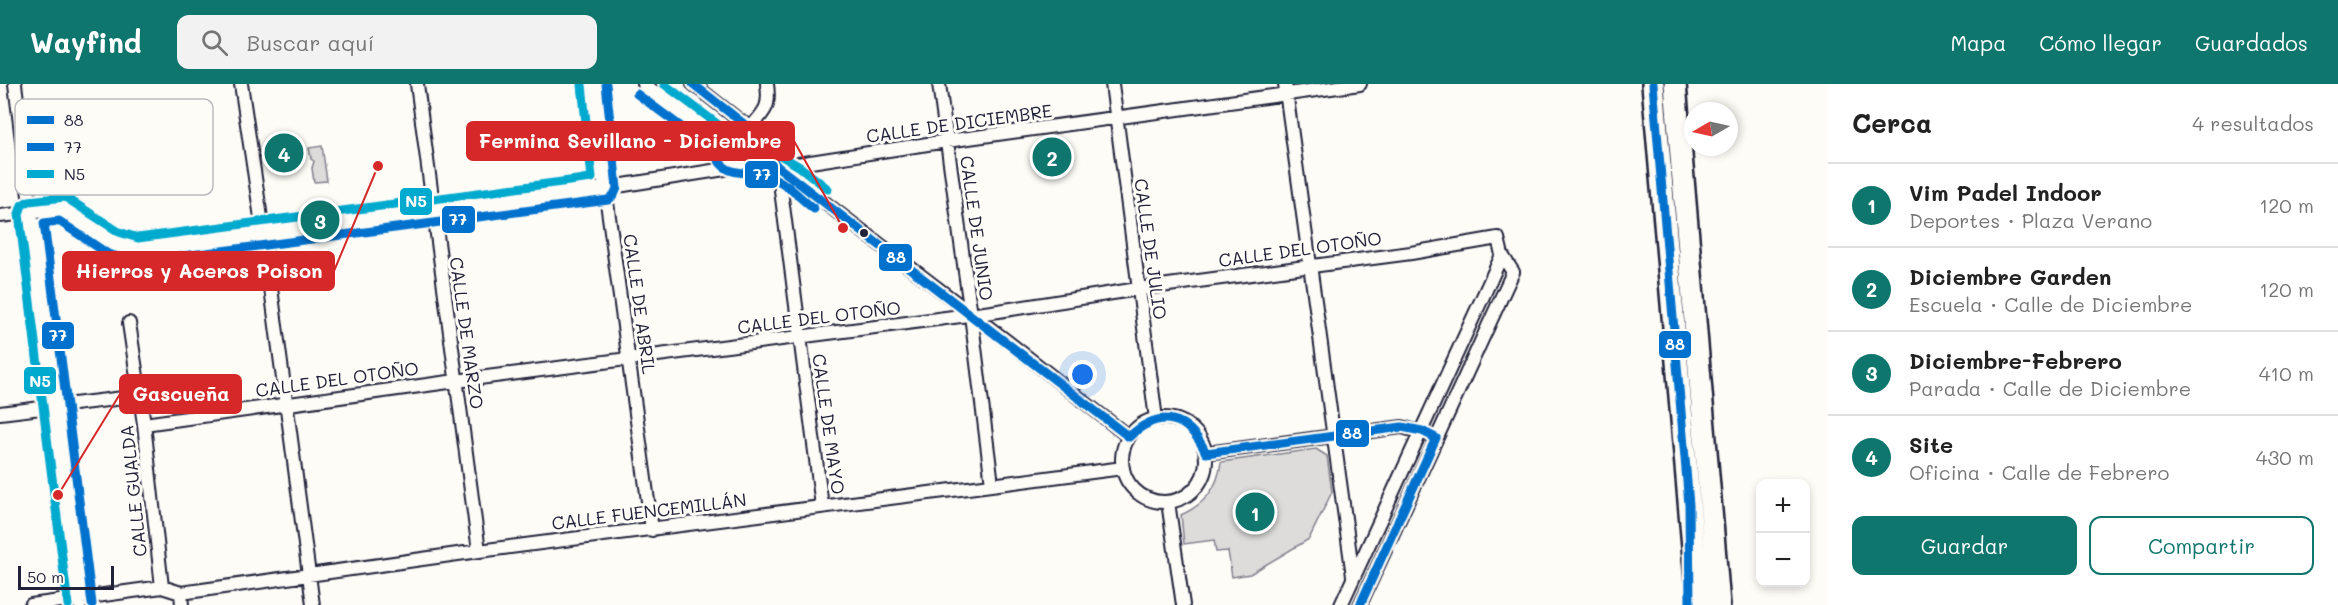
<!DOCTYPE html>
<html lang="es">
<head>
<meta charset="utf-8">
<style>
	:root { --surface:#fff; --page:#f2f2f2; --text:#222; --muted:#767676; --line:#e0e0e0; --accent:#0f766e }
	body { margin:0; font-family:Mali,sans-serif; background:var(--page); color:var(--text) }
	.controls { position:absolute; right:18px; bottom:18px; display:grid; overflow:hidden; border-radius:12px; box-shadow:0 3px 9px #0003 }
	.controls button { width:54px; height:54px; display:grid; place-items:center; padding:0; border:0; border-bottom:2px solid var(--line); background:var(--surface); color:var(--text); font:30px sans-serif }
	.compass { position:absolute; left:1684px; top:18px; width:54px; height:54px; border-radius:50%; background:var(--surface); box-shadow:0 3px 9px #0003; rotate:261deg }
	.scale { position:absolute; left:18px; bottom:15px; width:96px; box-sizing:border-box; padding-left:6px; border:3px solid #22223b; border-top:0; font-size:16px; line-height:21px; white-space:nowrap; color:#22223b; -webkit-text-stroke:4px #fdfcf7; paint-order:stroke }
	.you { position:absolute; left:1083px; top:291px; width:21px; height:21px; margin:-15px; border:4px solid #fff; border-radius:50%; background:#1a73e8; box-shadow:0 0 0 9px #1a73e833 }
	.badge { display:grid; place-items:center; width:39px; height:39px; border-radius:50%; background:var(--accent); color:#fff; font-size:20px; font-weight:700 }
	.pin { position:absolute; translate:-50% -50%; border:3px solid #fff; box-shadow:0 2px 6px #0006 }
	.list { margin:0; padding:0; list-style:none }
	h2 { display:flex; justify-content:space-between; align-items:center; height:78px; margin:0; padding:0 24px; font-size:26px }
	h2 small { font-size:20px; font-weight:400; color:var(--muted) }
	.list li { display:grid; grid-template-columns:39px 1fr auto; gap:18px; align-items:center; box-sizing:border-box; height:84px; padding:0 24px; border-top:2px solid var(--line) }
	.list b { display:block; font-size:22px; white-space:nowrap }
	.list p { margin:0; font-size:20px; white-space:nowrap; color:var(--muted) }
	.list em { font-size:20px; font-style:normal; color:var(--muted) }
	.actions { display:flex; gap:12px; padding:18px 24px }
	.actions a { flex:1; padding:14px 0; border:2px solid var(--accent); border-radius:12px; text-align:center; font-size:21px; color:var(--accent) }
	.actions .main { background:var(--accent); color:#fff }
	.icon { flex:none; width:33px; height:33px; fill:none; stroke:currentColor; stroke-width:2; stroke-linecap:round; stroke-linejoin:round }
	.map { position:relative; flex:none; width:1828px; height:521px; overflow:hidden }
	header { display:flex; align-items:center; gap:36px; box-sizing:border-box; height:84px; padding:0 30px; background:var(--accent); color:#fff }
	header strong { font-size:28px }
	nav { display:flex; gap:33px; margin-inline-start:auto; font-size:21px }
	.search { width:420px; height:54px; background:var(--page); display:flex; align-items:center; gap:15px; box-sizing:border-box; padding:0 21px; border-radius:12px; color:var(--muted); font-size:22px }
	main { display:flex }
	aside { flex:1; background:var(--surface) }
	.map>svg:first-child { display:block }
	.green { fill:#dddcdb; stroke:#807f8b; stroke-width:1.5 }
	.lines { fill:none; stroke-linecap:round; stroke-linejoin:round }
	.minor-casing { stroke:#22223b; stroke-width:16 }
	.motorway-casing { stroke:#22223b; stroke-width:26 }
	.minor { stroke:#fdfcf7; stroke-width:12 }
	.motorway { stroke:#fdfcf7; stroke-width:21 }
	.bus-1-casing { stroke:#fdfcf7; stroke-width:14 }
	.bus-2-casing { stroke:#fdfcf7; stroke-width:14 }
	.bus-3-casing { stroke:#fdfcf7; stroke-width:14 }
	.bus-1 { stroke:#0072ce; stroke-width:9 }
	.bus-2 { stroke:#0072ce; stroke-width:9 }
	.bus-3 { stroke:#00a9ce; stroke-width:9 }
	.bus-dot { fill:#22223b; stroke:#fdfcf7; stroke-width:2 }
	.labels { text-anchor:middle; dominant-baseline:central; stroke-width:6; stroke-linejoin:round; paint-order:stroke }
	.street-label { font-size:18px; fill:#22223b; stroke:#fdfcf7 }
	.key { fill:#fdfcf7; stroke:#bbbbbf; stroke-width:1.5 }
	.key-label { font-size:16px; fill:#22223b }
	.leader { fill:none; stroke:#d62828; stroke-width:2 }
	.callout-dot { fill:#d62828; stroke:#fdfcf7; stroke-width:2 }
	.callout { fill:#d62828; stroke:#d62828; stroke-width:2 }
	.callout-label { font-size:20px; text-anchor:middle; font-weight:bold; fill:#fff }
	.line-badge { stroke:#fdfcf7; stroke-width:2 }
	.badge-label { font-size:16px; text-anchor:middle; font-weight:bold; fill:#fff }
</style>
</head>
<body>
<header>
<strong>Wayfind</strong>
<div class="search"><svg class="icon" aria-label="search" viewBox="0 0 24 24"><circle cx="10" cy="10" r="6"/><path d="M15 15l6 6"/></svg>Buscar aquí</div>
<nav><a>Mapa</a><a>Cómo llegar</a><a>Guardados</a></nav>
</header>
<main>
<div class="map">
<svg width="1828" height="521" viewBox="0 0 1828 521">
	<rect width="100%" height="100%" fill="#fdfcf7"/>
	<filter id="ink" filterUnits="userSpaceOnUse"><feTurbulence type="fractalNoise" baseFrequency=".0167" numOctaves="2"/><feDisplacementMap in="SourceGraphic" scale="12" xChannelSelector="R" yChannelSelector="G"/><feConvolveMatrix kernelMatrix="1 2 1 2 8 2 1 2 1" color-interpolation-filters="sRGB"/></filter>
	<g filter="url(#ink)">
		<!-- green -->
		<path class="green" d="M322 62 327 97 314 98 312 84 314 77 311 75 309 64Z
			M1316 365 1327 372 1332 408 1309 455 1250 490 1232 493 1228 467 1216 468 1214 456 1184 460 1181 431C1205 420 1218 404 1221 378Z"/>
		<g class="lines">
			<!-- minor casing -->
			<g class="minor-casing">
				<path id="minor" d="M15 0 80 521
					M241 0 267 174 313 521
					M417 0 479 467
					M594 0 602 82 652 446
					M644 0 724 60
					M693 0 744 40
					M939 0 971 231 992 400
					M1112 0 1156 335
					M1285 0 1353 492
					M724 59a19 19 0 1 1 38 0a19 19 0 1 1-38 0Z
					M752 42C766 26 770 22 767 0
					M762 59 767 71 778 83 1008 258 1129 353
					M750 77 778 83 947 57 1360 0
					M778 83 822 422
					M0 132 62 125 114 159 137 166 605 104 731 84 741 78
					M129 239 144 340 162 503
					M0 329 140 312
					M1122 376a42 42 0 1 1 84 0a42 42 0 1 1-84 0Z
					M144 340 456 297 992 228 1138 205 1411 169 1498 154 1502 171 1341 521
					M1206 369 1402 343 1427 350
					M1168 418 1183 521
					M181 509 479 467 1123 384
					M31 521 162 503 181 509 182 521
					M1360 521 1513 188 1502 171"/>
			</g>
			<!-- motorway casing -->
			<g class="motorway-casing">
				<path id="motorway" d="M1653 0 1698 521
					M1675 0 1719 521"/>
			</g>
			<!-- minor -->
			<use href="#minor" class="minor"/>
			<!-- motorway -->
			<use href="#motorway" class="motorway"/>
			<!-- bus-1 casing -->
			<g class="bus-1-casing">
				<path id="bus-1" d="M693 0 744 40 754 45 769 72 778 83 1129 353C1160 324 1188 331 1206 369L1402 343 1422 347 1436 354 1360 521
					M1653 0 1689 421 1690 521"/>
			</g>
			<!-- bus-2 casing -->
			<g class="bus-2-casing">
				<path id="bus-2" d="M637 10 714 67C725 98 748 84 771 93 787 99 800 114 814 125
					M92 520 44 139 59 137 108 170 137 178 608 116 614 111 617 104 606 0"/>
			</g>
			<!-- bus-3 casing -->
			<g class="bus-3-casing">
				<path id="bus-3" d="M664 0 732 51 738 64 780 71 800 83 828 105
					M68 521 19 130 22 121 29 117 65 113 119 148 138 154 592 94 582 1"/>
			</g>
			<!-- bus-1 -->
			<use href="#bus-1" class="bus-1"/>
			<!-- bus-2 -->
			<use href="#bus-2" class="bus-2"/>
			<!-- bus-3 -->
			<use href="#bus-3" class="bus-3"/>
		</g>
	</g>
	<!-- markers -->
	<circle class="bus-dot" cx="864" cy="149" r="5"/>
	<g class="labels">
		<!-- street labels -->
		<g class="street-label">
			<text transform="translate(959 39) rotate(-8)">CALLE DE DICIEMBRE</text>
			<text transform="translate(977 144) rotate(82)">CALLE DE JUNIO</text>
			<text transform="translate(1151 165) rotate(82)">CALLE DE JULIO</text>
			<text transform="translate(1300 165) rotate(-8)">CALLE DEL OTOÑO</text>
			<text transform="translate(640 220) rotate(82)">CALLE DE ABRIL</text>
			<text transform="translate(819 233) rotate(-7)">CALLE DEL OTOÑO</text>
			<text transform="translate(467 249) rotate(82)">CALLE DE MARZO</text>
			<text transform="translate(337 295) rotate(-8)">CALLE DEL OTOÑO</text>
			<text transform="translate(829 340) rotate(82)">CALLE DE MAYO</text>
			<text transform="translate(133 407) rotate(-96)">CALLE GUALDA</text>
			<text transform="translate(649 427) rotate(-7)">CALLE FUENCEMILLÁN</text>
		</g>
	</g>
	<!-- legend -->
	<rect x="15" y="15" width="198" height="96" rx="9" class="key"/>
	<rect x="27" y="32" width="27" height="8" fill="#0072ce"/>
	<rect x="27" y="59" width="27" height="8" fill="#0072ce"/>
	<rect x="27" y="86" width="27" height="8" fill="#00a9ce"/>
	<g class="key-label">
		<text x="64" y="42">88</text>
		<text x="64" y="69">77</text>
		<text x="64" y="96">N5</text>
	</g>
	<!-- callouts -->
	<path class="leader" d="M843 144L794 57M378 82L334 187M58 411L120 310"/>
	<g class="callout-dot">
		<circle cx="843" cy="144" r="6"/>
		<circle cx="378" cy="82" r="6"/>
		<circle cx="58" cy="411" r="6"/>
	</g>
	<g class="callout">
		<rect x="467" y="38" width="327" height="38" rx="6"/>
		<rect x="63" y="168" width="271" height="38" rx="6"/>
		<rect x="120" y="291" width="121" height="38" rx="6"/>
	</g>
	<g class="callout-label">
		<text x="630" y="64">Fermina Sevillano - Diciembre</text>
		<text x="199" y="194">Hierros y Aceros Poison</text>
		<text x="181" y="317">Gascueña</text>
	</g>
	<g class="line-badge">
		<rect x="744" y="76" width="35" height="29" rx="6" fill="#0072ce"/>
		<rect x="399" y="103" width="34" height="29" rx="6" fill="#00a9ce"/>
		<rect x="441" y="121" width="35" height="29" rx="6" fill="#0072ce"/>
		<rect x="878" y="159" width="35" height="29" rx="6" fill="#0072ce"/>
		<rect x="41" y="237" width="34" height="29" rx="6" fill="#0072ce"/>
		<rect x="1658" y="246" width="34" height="29" rx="6" fill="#0072ce"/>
		<rect x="23" y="282" width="34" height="29" rx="6" fill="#00a9ce"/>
		<rect x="1335" y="335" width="35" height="29" rx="6" fill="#0072ce"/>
	</g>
	<g class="badge-label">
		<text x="762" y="96">77</text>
		<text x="416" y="123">N5</text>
		<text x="458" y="141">77</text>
		<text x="896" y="179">88</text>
		<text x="58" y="257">77</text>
		<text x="1675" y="266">88</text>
		<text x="40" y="303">N5</text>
		<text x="1352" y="355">88</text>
	</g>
</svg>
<div class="controls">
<button>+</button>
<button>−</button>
</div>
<svg class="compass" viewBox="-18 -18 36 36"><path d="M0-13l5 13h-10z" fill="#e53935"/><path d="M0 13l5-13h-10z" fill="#767676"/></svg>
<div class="scale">50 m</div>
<div class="you"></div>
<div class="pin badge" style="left:1255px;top:428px">1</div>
<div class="pin badge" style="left:1052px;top:73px">2</div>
<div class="pin badge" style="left:320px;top:136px">3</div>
<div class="pin badge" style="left:284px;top:69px">4</div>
</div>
<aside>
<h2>Cerca<small>4 resultados</small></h2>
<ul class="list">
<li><span class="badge">1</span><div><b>Vim Padel Indoor</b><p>Deportes · Plaza Verano</p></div><em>120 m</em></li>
<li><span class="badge">2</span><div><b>Diciembre Garden</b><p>Escuela · Calle de Diciembre</p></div><em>120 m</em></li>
<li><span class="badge">3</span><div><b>Diciembre-Febrero</b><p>Parada · Calle de Diciembre</p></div><em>410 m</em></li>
<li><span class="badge">4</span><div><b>Site</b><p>Oficina · Calle de Febrero</p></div><em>430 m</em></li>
</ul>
<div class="actions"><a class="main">Guardar</a><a>Compartir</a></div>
</aside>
</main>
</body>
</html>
